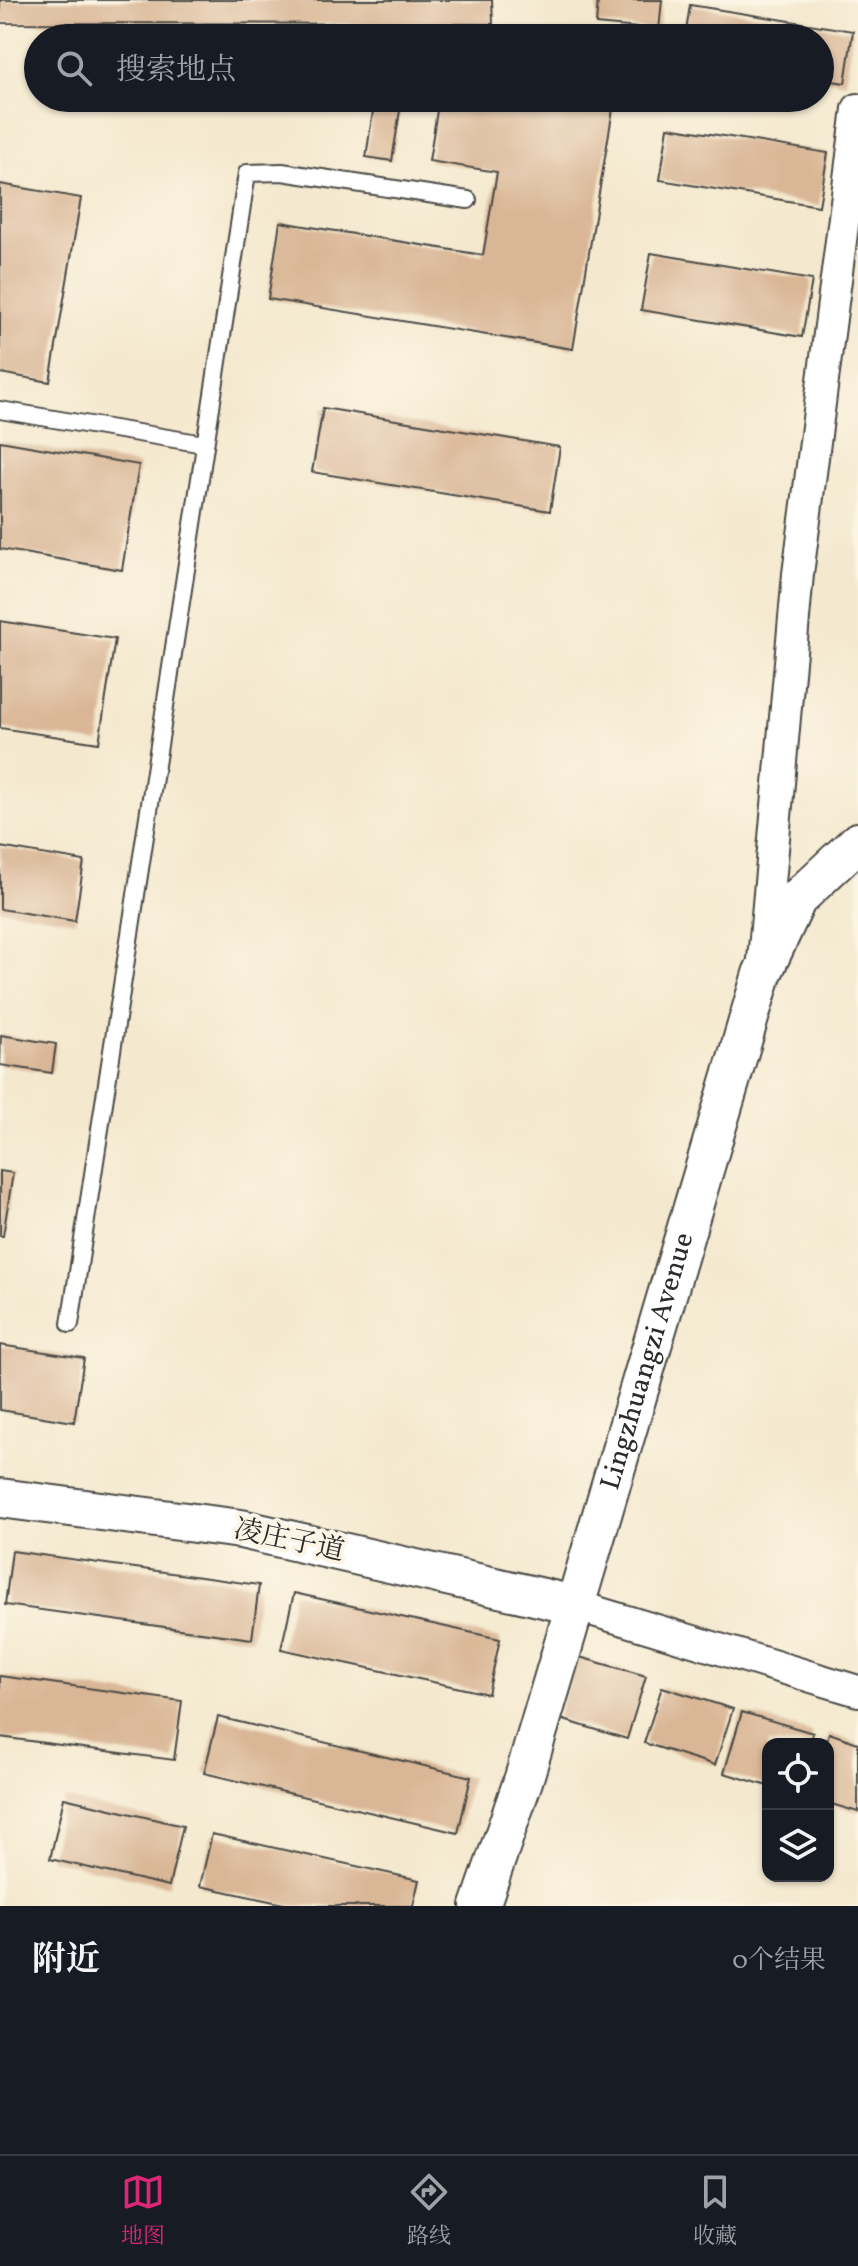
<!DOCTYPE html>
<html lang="zh">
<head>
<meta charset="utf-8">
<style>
	:root { --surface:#171b24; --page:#20242c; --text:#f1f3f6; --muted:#9ea1a6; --line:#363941; --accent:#db2777 }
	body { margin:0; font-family:Vollkorn,"Noto Serif SC",serif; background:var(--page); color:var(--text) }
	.controls { position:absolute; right:24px; bottom:24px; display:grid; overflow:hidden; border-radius:16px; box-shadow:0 2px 6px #0004 }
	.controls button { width:72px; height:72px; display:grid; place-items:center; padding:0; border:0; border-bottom:2px solid var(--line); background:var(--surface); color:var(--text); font:40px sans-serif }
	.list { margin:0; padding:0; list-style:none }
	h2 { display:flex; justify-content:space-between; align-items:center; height:104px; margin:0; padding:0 32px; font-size:34px }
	h2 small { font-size:26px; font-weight:400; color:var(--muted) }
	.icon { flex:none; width:44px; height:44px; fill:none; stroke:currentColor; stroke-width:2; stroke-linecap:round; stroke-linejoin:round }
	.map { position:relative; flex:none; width:858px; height:1906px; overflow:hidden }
	.search { position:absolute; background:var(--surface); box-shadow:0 2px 6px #0004; left:24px; right:24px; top:24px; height:88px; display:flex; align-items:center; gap:20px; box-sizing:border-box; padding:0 28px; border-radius:44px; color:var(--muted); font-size:30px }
	.sheet { height:248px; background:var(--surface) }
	nav { display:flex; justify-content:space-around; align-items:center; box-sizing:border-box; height:112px; border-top:2px solid var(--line); background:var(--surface); font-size:22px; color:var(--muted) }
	nav a { display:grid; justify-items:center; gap:4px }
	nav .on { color:var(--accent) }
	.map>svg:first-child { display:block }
	.building { fill:#d9b695 }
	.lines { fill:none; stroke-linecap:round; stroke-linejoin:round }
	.service-casing { stroke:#494844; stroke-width:20 }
	.minor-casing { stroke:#494844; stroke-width:34 }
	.tertiary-casing { stroke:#494844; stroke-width:42 }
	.service { stroke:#fff; stroke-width:16 }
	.minor { stroke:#fff; stroke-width:30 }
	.tertiary { stroke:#fff; stroke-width:38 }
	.labels { text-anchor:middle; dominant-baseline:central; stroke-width:8; stroke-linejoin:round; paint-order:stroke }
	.street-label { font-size:28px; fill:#2b2b2b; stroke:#fcf5e5 }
</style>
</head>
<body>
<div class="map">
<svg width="858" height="1906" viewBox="0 0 858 1906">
	<rect width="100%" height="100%" fill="#fcf5e5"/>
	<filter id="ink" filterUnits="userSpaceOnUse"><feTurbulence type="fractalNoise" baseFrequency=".0125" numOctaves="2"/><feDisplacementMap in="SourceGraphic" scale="16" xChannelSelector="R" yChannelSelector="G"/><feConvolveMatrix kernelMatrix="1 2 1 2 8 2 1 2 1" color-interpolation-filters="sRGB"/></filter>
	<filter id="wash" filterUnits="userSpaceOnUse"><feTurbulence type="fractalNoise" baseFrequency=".006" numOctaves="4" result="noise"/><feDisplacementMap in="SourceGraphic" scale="32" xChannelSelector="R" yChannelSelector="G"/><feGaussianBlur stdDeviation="1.8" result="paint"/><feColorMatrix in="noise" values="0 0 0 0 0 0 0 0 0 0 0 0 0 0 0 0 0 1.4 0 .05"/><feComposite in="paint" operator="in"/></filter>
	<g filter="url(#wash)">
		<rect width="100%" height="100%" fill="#f4e9cf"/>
		<g id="blocks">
			<!-- building -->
			<path class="building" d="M0 0H492L493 24 0 23Z
				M598 0H662L659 30 596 24Z
				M690 5 853 31 845 83 820 79V38H685Z
				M375 98H402L392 161 366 157Z
				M439 98H545L613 109 573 349 268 299 280 222 483 255 497 172 429 161Z
				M668 127 828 153 819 206 660 180Z
				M0 184 81 198 50 382 0 373Z
				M651 253 812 280 802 337 641 310Z
				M323 408 560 447 550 511 312 472Z
				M0 441 139 465 122 570 0 549Z
				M0 621 115 639 99 743 0 728Z
				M0 847 84 861 75 921 0 909Z
				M1 1035 56 1044 52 1073 0 1065Z
				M0 1171 13 1173 3 1236H0Z
				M0 1345 84 1358 74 1422 0 1410Z
				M12 1551 259 1585 252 1639 5 1605Z
				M294 1593 500 1639 488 1694 281 1649Z
				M576 1656 646 1676 627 1739 557 1718Z
				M0 1676 182 1701 174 1760 0 1737Z
				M662 1687 733 1709 715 1765 644 1743Z
				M742 1712 813 1733 810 1744H768V1786L724 1773Z
				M218 1717 471 1777 458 1833 204 1773Z
				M829 1733 858 1743V1812L828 1803V1744H826Z
				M64 1798 183 1826 169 1886 50 1859Z
				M212 1834 419 1880 413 1906H293L200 1886Z"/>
		</g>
	</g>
	<g filter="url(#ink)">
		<use href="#blocks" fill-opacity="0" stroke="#494844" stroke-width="2"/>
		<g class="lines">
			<!-- service casing -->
			<g class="service-casing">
				<path id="service" d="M0 410 204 444
					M70 1324 247 173 282 172 468 200"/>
			</g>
			<!-- minor casing -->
			<g class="minor-casing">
				<path id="minor" d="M763 960 798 574 858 109
					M574 1605 858 1691"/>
			</g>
			<!-- tertiary casing -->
			<g class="tertiary-casing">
				<g id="tertiary">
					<path d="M0 1498 241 1529 574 1605"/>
					<path id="s1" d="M480 1906 524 1778 762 974 797 899 858 842"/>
				</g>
			</g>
			<!-- service -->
			<use href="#service" class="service"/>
			<!-- minor -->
			<use href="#minor" class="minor"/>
			<!-- tertiary -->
			<use href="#tertiary" class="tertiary"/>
		</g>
	</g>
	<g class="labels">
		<!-- street labels -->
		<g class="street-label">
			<text stroke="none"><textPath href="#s1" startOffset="570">Lingzhuangzi Avenue</textPath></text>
			<text transform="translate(289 1541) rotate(12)">凌庄子道</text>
		</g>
	</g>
</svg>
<div class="controls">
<button><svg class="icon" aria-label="locate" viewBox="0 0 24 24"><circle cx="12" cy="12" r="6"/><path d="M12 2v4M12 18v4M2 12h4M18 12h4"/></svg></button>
<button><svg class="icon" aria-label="layers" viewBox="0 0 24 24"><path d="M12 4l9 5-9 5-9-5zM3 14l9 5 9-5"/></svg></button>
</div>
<div class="search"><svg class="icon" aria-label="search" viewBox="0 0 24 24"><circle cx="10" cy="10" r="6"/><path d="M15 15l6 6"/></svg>搜索地点</div>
</div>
<section class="sheet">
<h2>附近<small>0个结果</small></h2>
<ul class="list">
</ul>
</section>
<nav>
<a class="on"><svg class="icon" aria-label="map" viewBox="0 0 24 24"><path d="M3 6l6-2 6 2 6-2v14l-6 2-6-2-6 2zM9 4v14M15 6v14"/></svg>地图</a>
<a><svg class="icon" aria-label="directions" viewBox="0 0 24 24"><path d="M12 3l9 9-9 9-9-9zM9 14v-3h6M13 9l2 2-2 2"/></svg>路线</a>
<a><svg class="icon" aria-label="saved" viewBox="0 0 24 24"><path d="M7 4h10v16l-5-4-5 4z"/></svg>收藏</a>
</nav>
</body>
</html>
